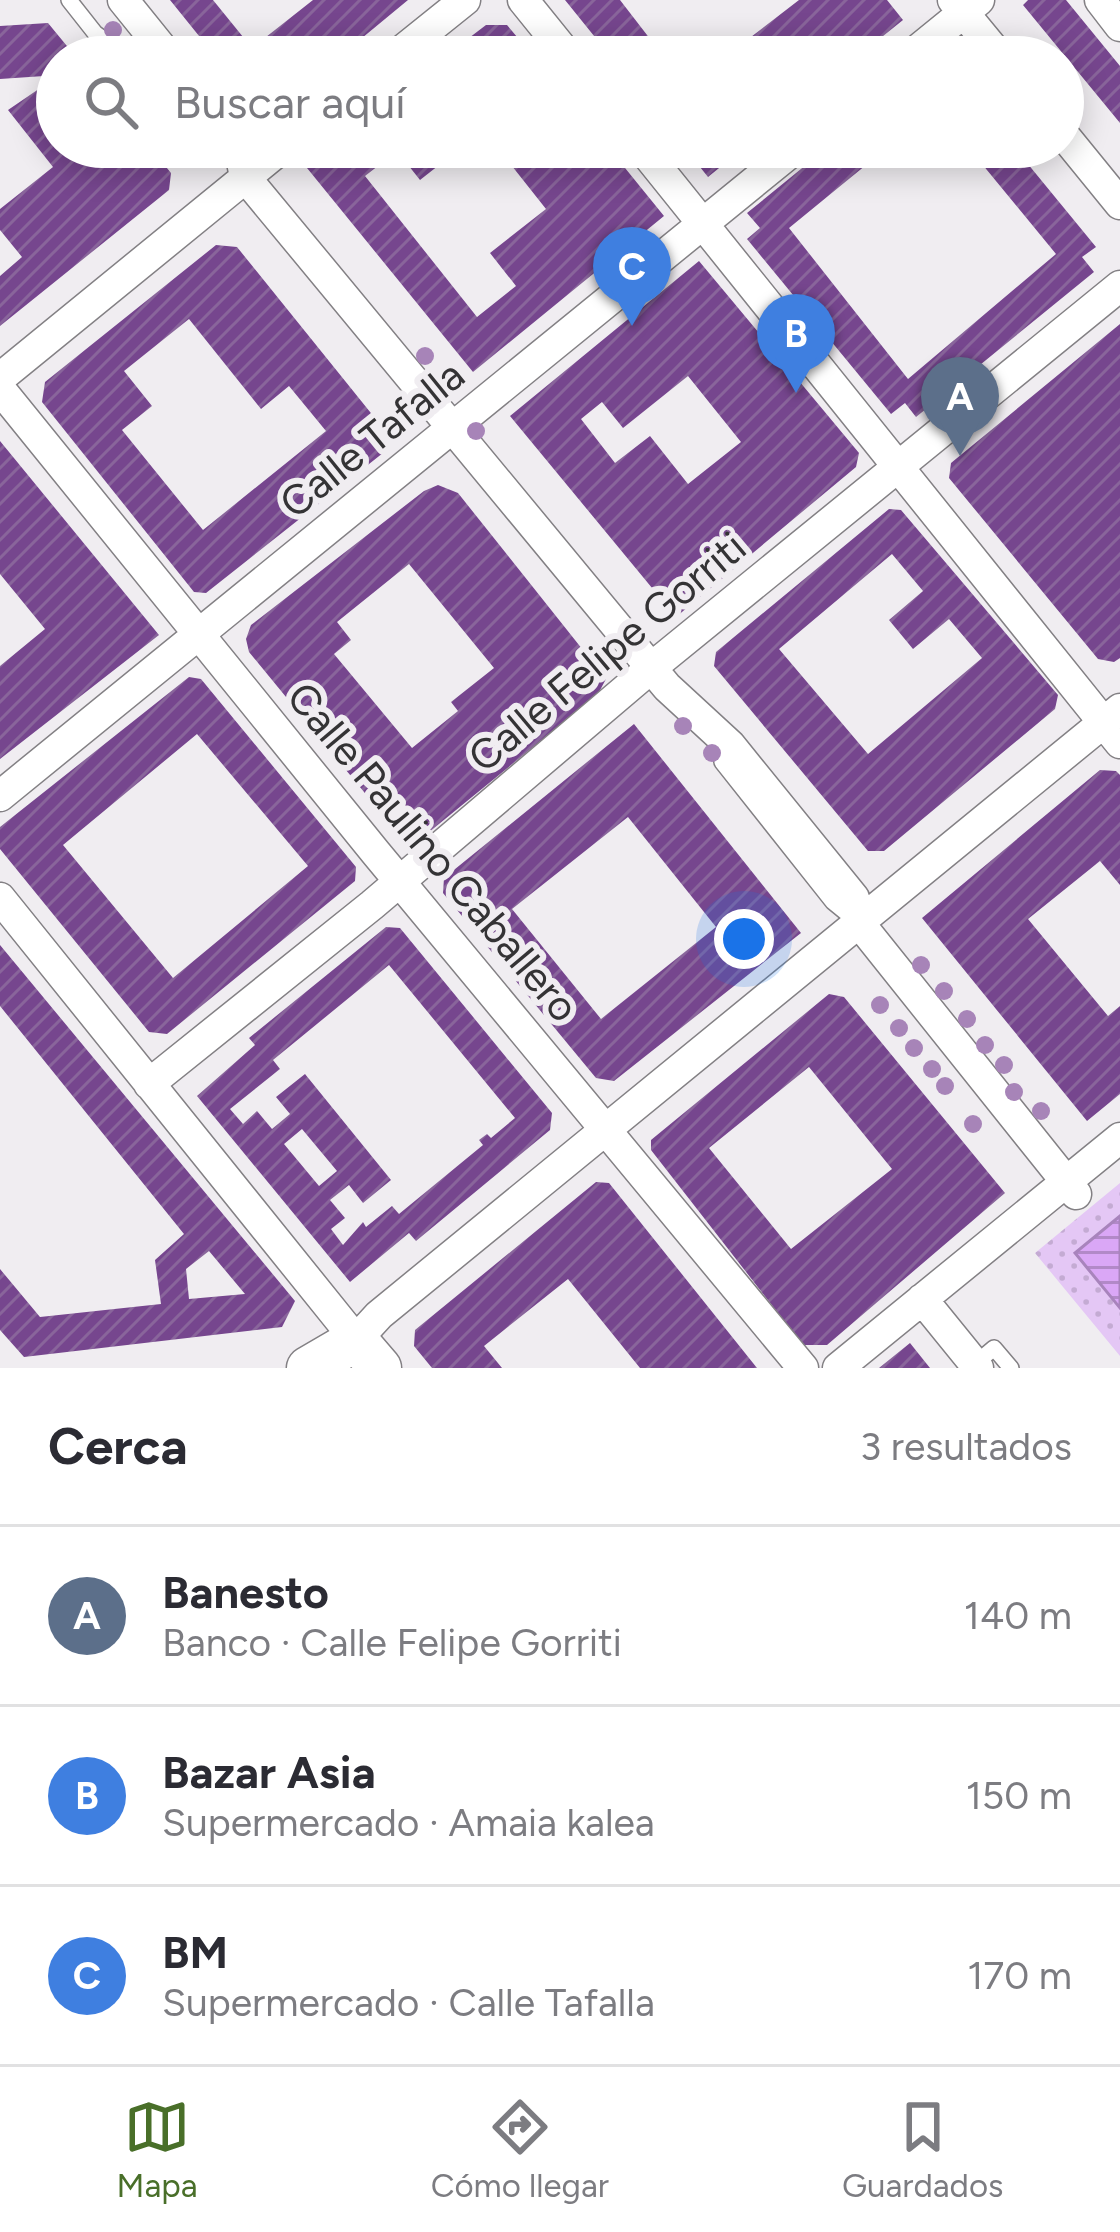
<!DOCTYPE html>
<html lang="es">
<head>
<meta charset="utf-8">
<style>
	:root { --surface:#fff; --page:#f7f7f7; --text:#2b2b33; --muted:#7c7c81; --line:#e1e1e2; --accent:#496f29 }
	body { margin:0; font-family:Figtree,sans-serif; background:var(--page); color:var(--text) }
	.you { position:absolute; left:744px; top:939px; width:42px; height:42px; margin:-30px; border:9px solid #fff; border-radius:50%; background:#1a73e8; box-shadow:0 0 0 18px #1a73e833 }
	.badge { display:grid; place-items:center; width:78px; height:78px; border-radius:50%; background:var(--accent); color:#fff; font-size:39px; font-weight:700 }
	.pin { position:absolute; translate:-50% -99px; filter:drop-shadow(0 3px 6px #0008) }
	.pin::after { content:''; position:absolute; top:63px; width:42px; height:36px; background:inherit; clip-path:polygon(0 0,100% 0,50% 100%) }
	.list { margin:0; padding:0; list-style:none }
	h2 { display:flex; justify-content:space-between; align-items:center; height:156px; margin:0; padding:0 48px; font-size:51px }
	h2 small { font-size:39px; font-weight:400; color:var(--muted) }
	.list li { display:grid; grid-template-columns:78px 1fr auto; gap:36px; align-items:center; box-sizing:border-box; height:180px; padding:0 48px; border-top:3px solid var(--line) }
	.list b { display:block; font-size:45px; white-space:nowrap }
	.list p { margin:0; font-size:39px; white-space:nowrap; color:var(--muted) }
	.list em { font-size:39px; font-style:normal; color:var(--muted) }
	.icon { flex:none; width:66px; height:66px; fill:none; stroke:currentColor; stroke-width:2; stroke-linecap:round; stroke-linejoin:round }
	.map { position:relative; flex:none; width:1120px; height:1368px; overflow:hidden }
	.search { position:absolute; background:var(--surface); box-shadow:0 6px 30px #0003; left:36px; right:36px; top:36px; height:132px; display:flex; align-items:center; gap:30px; box-sizing:border-box; padding:0 42px; border-radius:66px; color:var(--muted); font-size:45px }
	.sheet { height:696px; background:var(--surface) }
	nav { display:flex; justify-content:space-around; align-items:center; box-sizing:border-box; height:168px; border-top:3px solid var(--line); background:var(--surface); font-size:33px; color:var(--muted) }
	nav a { display:grid; justify-items:center; gap:6px }
	nav .on { color:var(--accent) }
	.map>svg:first-child { display:block }
	.grass { fill:url(#grass-dots) }
	.water { fill:url(#water-rules); stroke:#a884bc; stroke-width:3 }
	.building { fill:url(#building-hatch); fill-rule:evenodd }
	.lines { fill:none; stroke-linecap:round; stroke-linejoin:round }
	.lane-casing { stroke:#838084; stroke-width:18 }
	.street-casing { stroke:#838084; stroke-width:33 }
	.secondary-casing { stroke:#838084; stroke-width:45 }
	.lane { stroke:#fff; stroke-width:15 }
	.street { stroke:#fff; stroke-width:30 }
	.secondary { stroke:#fff; stroke-width:42 }
	.tree { fill:#a784b8 }
	.labels { text-anchor:middle; dominant-baseline:central; stroke-width:12; stroke-linejoin:round; paint-order:stroke }
	.street-label { font-size:42px; fill:#343335; stroke:#f0edf1 }
</style>
</head>
<body>
<div class="map">
<svg width="1120" height="1368" viewBox="0 0 1120 1368">
	<defs>
		<pattern id="grass-dots" width="8" height="8" patternUnits="userSpaceOnUse" patternTransform="scale(3)"><rect width="8" height="8" fill="#e4c7f5"/><path d="M2 2h.1M6 6h.1" fill="none" stroke="#c4abd3" stroke-width="1.8" stroke-linecap="round"/></pattern>
		<pattern id="water-rules" width="6" height="5" patternUnits="userSpaceOnUse" patternTransform="scale(3)"><rect width="6" height="5" fill="#daa7f6"/><path d="M0 2.5h6" fill="none" stroke="#b289c8"/></pattern>
		<pattern id="building-hatch" width="6" height="6" patternUnits="userSpaceOnUse" patternTransform="scale(3)"><rect width="6" height="6" fill="#76468e"/><path d="M-1 1l2-2M0 6l6-6M5 7l2-2" fill="none" stroke="#89659b"/></pattern>
	</defs>
	<rect width="100%" height="100%" fill="#f0edf1"/>
	<!-- grass -->
	<path class="grass" d="M1120 1183V1216L1075 1254 1120 1308V1356L1035 1253Z"/>
	<!-- water -->
	<path class="water" d="M1120 1216V1308L1075 1253Z"/>
	<!-- building -->
	<path class="building" d="M170 0H213L252 48 313 0H408L339 57H216Z
		M565 0H620L664 57H611Z
		M799 0H887L903 20 857 57H725Z
		M1028 0H1066L1120 66V123L1023 5Z
		M48 23 76 57H57V147H150L171 173 169 190 0 326V276L22 257 0 230V209L53 167 8 110 49 82 44 76 0 79V26Z
		M486 25H507L534 57H444Z
		M333 147H462L420 180 397 151 365 176 477 317 516 286 490 253 546 209 497 147H608L664 216 473 372 307 168Z
		M684 147H745L708 177Z
		M828 147H888L789 228 908 379 1056 254 968 147H1014L1096 247 1082 257 1094 272 916 417 905 403 891 414 747 239 760 228 747 213Z
		M216 245 237 247 387 433 388 449 206 593 194 592 42 402 45 382ZM189 319 261 409 289 386 326 431 203 530 122 430 152 406 124 371Z
		M699 261 859 453 856 467 676 617 510 416ZM688 376 741 442 688 484 650 436 615 463 581 419 602 402 623 428Z
		M1120 324V658L1114 662 1098 659 949 478 951 463Z
		M0 441 159 635 0 759V666L45 629 0 574Z
		M438 485 458 493 606 679 598 694 423 837 412 841 401 837 249 652 246 639 251 625 424 491ZM409 564 494 668 451 702 458 711 412 748 334 654 351 640 337 622Z
		M889 509 901 510 1058 695 1055 709 884 851H868L714 666 716 652ZM892 554 923 591 889 620 913 649 949 619 982 658 868 754 779 649Z
		M189 677 201 679 356 867 355 881 167 1034 149 1032 0 849V827ZM197 734 308 866 173 978 63 845Z
		M634 724 801 933 614 1081 596 1078 443 893 444 878ZM628 817 716 927 601 1019 512 909Z
		M1100 770 1116 771 1120 775V885L1100 861 1028 919 1108 1016 1120 1006V1094L1087 1121 922 918Z
		M386 927 400 928 552 1113 550 1130 416 1241 409 1233 350 1282 197 1096 255 1045 249 1038ZM389 965 515 1118 491 1138 487 1134 479 1140 483 1145 399 1214 392 1206 366 1227 363 1222 343 1245 331 1229 345 1218 330 1200 349 1185 363 1203 391 1180 305 1074 276 1097 290 1114 272 1129 257 1111 243 1124 230 1109 280 1069 273 1060ZM302 1129 337 1171 319 1186 284 1144Z
		M0 945 295 1301 282 1327 24 1357 0 1330V1269L40 1317 161 1304 155 1260 184 1234 0 1006ZM209 1251 245 1294 189 1299 186 1269Z
		M829 994 844 997 1005 1193 827 1345H803L651 1150V1140ZM809 1067 892 1169 791 1249 709 1148Z
		M596 1182 609 1183 757 1368H640L568 1279 484 1346 502 1368H432L414 1346 415 1330Z
		M910 1343 930 1368H879Z"/>
	<g class="lines">
		<!-- lane casing -->
		<g class="lane-casing">
			<path id="lane" d="M69 0 95 33 128 57
				M722 762 833 902 855 920
				M975 1364 994 1348 1011 1368"/>
		</g>
		<!-- street casing -->
		<g class="street-casing">
			<path id="street" d="M123 0 169 57
				M523 0 569 57
				M953 0 1000 57
				M1100 0 1120 26
				M394 57 465 0
				M909 57 979 0
				M1063 134 1120 204
				M239 147 245 177 667 687 730 745 854 898 860 924 1076 1194
				M641 147 1120 743
				M0 378 283 147
				M0 389 376 853 803 1368
				M0 796 797 147
				M0 898 356 1340 379 1315 1120 709
				M149 1084 372 905 651 668 1120 286
				M922 1299 978 1368
				M838 1368 1120 1138"/>
		</g>
		<!-- secondary casing -->
		<g class="secondary-casing">
			<path id="secondary" d="M308 1368 356 1340 380 1368"/>
		</g>
		<!-- lane -->
		<use href="#lane" class="lane"/>
		<!-- street -->
		<use href="#street" class="street"/>
		<!-- secondary -->
		<use href="#secondary" class="secondary"/>
	</g>
	<!-- trees -->
	<g class="tree">
		<circle cx="113" cy="30" r="9"/>
		<circle cx="425" cy="356" r="9"/>
		<circle cx="445" cy="391" r="9"/>
		<circle cx="476" cy="431" r="9"/>
		<circle cx="683" cy="726" r="9"/>
		<circle cx="712" cy="753" r="9"/>
		<circle cx="921" cy="965" r="9"/>
		<circle cx="944" cy="991" r="9"/>
		<circle cx="880" cy="1005" r="9"/>
		<circle cx="967" cy="1019" r="9"/>
		<circle cx="899" cy="1028" r="9"/>
		<circle cx="985" cy="1045" r="9"/>
		<circle cx="914" cy="1048" r="9"/>
		<circle cx="1004" cy="1065" r="9"/>
		<circle cx="932" cy="1069" r="9"/>
		<circle cx="945" cy="1086" r="9"/>
		<circle cx="1014" cy="1092" r="9"/>
		<circle cx="1041" cy="1111" r="9"/>
		<circle cx="973" cy="1124" r="9"/>
	</g>
	<g class="labels">
		<!-- street labels -->
		<g class="street-label">
			<text transform="translate(372 439) rotate(-39)">Calle Tafalla</text>
			<text transform="translate(607 652) rotate(-40)">Calle Felipe Gorriti</text>
			<text transform="translate(433 852) rotate(50)">Calle Paulino Caballero</text>
		</g>
	</g>
</svg>
<div class="you"></div>
<div class="pin badge" style="left:960px;top:456px;background:#5c6f8a">A</div>
<div class="pin badge" style="left:796px;top:393px;background:#3f7fe0">B</div>
<div class="pin badge" style="left:632px;top:326px;background:#3f7fe0">C</div>
<div class="search"><svg class="icon" aria-label="search" viewBox="0 0 24 24"><circle cx="10" cy="10" r="6"/><path d="M15 15l6 6"/></svg>Buscar aquí</div>
</div>
<section class="sheet">
<h2>Cerca<small>3 resultados</small></h2>
<ul class="list">
<li><span class="badge" style="background:#5c6f8a">A</span><div><b>Banesto</b><p>Banco · Calle Felipe Gorriti</p></div><em>140 m</em></li>
<li><span class="badge" style="background:#3f7fe0">B</span><div><b>Bazar Asia</b><p>Supermercado · Amaia kalea</p></div><em>150 m</em></li>
<li><span class="badge" style="background:#3f7fe0">C</span><div><b>BM</b><p>Supermercado · Calle Tafalla</p></div><em>170 m</em></li>
</ul>
</section>
<nav>
<a class="on"><svg class="icon" aria-label="map" viewBox="0 0 24 24"><path d="M3 6l6-2 6 2 6-2v14l-6 2-6-2-6 2zM9 4v14M15 6v14"/></svg>Mapa</a>
<a><svg class="icon" aria-label="directions" viewBox="0 0 24 24"><path d="M12 3l9 9-9 9-9-9zM9 14v-3h6M13 9l2 2-2 2"/></svg>Cómo llegar</a>
<a><svg class="icon" aria-label="saved" viewBox="0 0 24 24"><path d="M7 4h10v16l-5-4-5 4z"/></svg>Guardados</a>
</nav>
</body>
</html>
